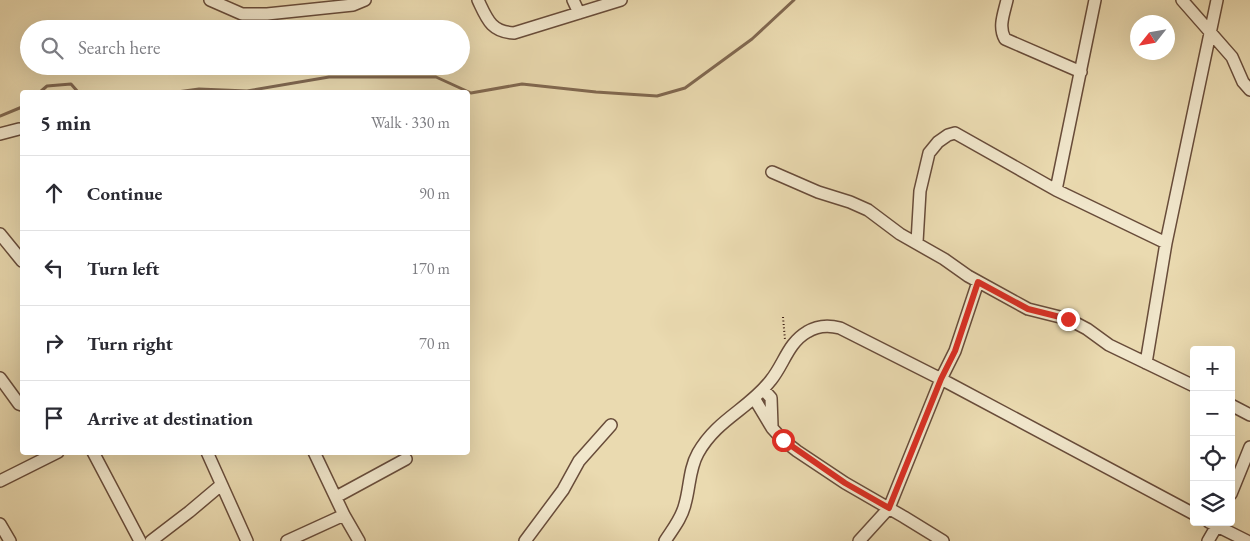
<!DOCTYPE html>
<html lang="en">
<head>
<meta charset="utf-8">
<style>
	:root { --surface:#fff; --page:#f2f2f3; --text:#2b2b33; --muted:#7c7c81; --line:#e1e1e2 }
	body { margin:0; font-family:"EB Garamond",serif; background:var(--page); color:var(--text) }
	.controls { position:absolute; right:15px; bottom:15px; display:grid; overflow:hidden; border-radius:5px; box-shadow:0 5px 20px #0002 }
	.controls button { width:45px; height:45px; display:grid; place-items:center; padding:0; border:0; border-bottom:1px solid var(--line); background:var(--surface); color:var(--text); font:25px sans-serif }
	.compass { position:absolute; left:1130px; top:15px; width:45px; height:45px; border-radius:50%; background:var(--surface); box-shadow:0 5px 20px #0002; rotate:239deg }
	.stop { position:absolute; width:15px; height:15px; margin:-11px; border:4px solid #d93025; border-radius:50%; background:#fff }
	.stop.end { background:#d93025; border-color:#fff; box-shadow:0 1px 5px #0008 }
	.list { margin:0; padding:0; list-style:none }
	h2 { display:flex; justify-content:space-between; align-items:center; height:65px; margin:0; padding:0 20px; font-size:21px }
	h2 small { font-size:16px; font-weight:400; color:var(--muted) }
	.list li { display:grid; grid-template-columns:32px 1fr auto; gap:15px; align-items:center; box-sizing:border-box; height:75px; padding:0 20px; border-top:1px solid var(--line) }
	.list b { display:block; font-size:19px; white-space:nowrap }
	.list em { font-size:16px; font-style:normal; color:var(--muted) }
	.icon { flex:none; width:28px; height:28px; fill:none; stroke:currentColor; stroke-width:2; stroke-linecap:round; stroke-linejoin:round }
	.map { position:relative; flex:none; width:1250px; height:541px; overflow:hidden }
	.search { position:absolute; background:var(--surface); box-shadow:0 5px 20px #0002; left:20px; top:20px; width:450px; height:55px; display:flex; align-items:center; gap:12px; box-sizing:border-box; padding:0 18px; border-radius:28px; color:var(--muted); font-size:19px }
	.panel { position:absolute; background:var(--surface); box-shadow:0 5px 20px #0002; left:20px; top:90px; width:450px; height:365px; border-radius:5px }
	.map>svg:first-child { display:block }
	.lines { fill:none; stroke-linecap:round; stroke-linejoin:round }
	.stream { stroke:#816850; stroke-width:3 }
	.minor-casing { stroke:#684c3a; stroke-width:14 }
	.path { stroke:#3c1d12; stroke-width:2; stroke-dasharray:1 2.5; stroke-linecap:butt }
	.minor { stroke:#f1e7cc; stroke-width:11 }
	.route { stroke:#d93025; stroke-width:6 }
</style>
</head>
<body>
<div class="map">
<svg width="1250" height="541" viewBox="0 0 1250 541">
	<rect width="100%" height="100%" fill="#eadab0"/>
	<filter id="stains"><feTurbulence type="fractalNoise" baseFrequency=".004" numOctaves="4"/><feColorMatrix values="0 0 0 0 .2 0 0 0 0 .09 0 0 0 0 .02 0 0 0 .5 -.17"/></filter>
	<radialGradient id="worn" r=".72"><stop offset=".6" stop-color="#630" stop-opacity="0"/><stop offset="1" stop-color="#630" stop-opacity=".3"/></radialGradient>
	<g class="lines">
		<!-- stream -->
		<path class="stream" d="M40 92 47 86 71 84 78 92
			M177 92 199 89 247 91 329 77H436L471 93 522 84 596 92 657 96 685 88 752 39 794 0
			M0 116 22 107"/>
		<!-- minor casing -->
		<g class="minor-casing">
			<path id="minor" d="M210 0 242 14H267L353 5 365 0
				M478 0C487 19 491 32 514 33L621 0
				M573 0 579 13
				M1007 0C1004 13 998 27 1005 39L1081 72
				M1182 0 1232 57 1243 82 1250 90
				M0 134 19 129
				M772 172 818 192 850 202 868 210 900 234 944 259 968 276 1028 309 1068 319 1087 329 1109 345 1194 386
				M1056 190 1095 0
				M0 234 22 261
				M917 242 920 191 929 153 938 142 948 135 955 133 1056 190 1166 243
				M1146 363 1166 243 1217 0
				M0 378 19 404 22 405
				M763 389 771 398 772 426
				M754 398 772 428 783 440 797 451 845 483 904 517 943 541
				M1231 405 1250 415
				M93 452 140 541
				M207 452 247 541
				M314 452 344 515 359 541
				M0 481 58 452
				M1231 494 1250 447
				M336 497 406 459
				M1209 522 1247 541
				M0 524 10 541
				M151 541 189 512 221 485
				M287 541 344 515
				M525 541 563 490 579 461 611 425
				M665 541C672 530 682 518 685 504 690 487 689 469 698 453 717 419 749 409 771 380 784 364 788 343 807 332 818 325 829 325 840 328L941 379 1194 514
				M859 541 889 508 941 379 955 351 978 282
				M1208 541 1219 522"/>
		</g>
		<!-- path -->
		<path class="path" d="M783 317 785 340"/>
		<!-- minor -->
		<use href="#minor" class="minor"/>
	</g>
	<g class="lines">
		<!-- route -->
		<path class="route" d="M783 440 845 483 889 508 941 379 955 351 978 282 1028 309 1068 319"/>
	</g>
	<rect width="100%" height="100%" filter="url(#stains)"/>
	<rect width="100%" height="100%" fill="url(#worn)"/>
</svg>
<div class="controls">
<button>+</button>
<button>−</button>
<button><svg class="icon" aria-label="locate" viewBox="0 0 24 24"><circle cx="12" cy="12" r="6"/><path d="M12 2v4M12 18v4M2 12h4M18 12h4"/></svg></button>
<button><svg class="icon" aria-label="layers" viewBox="0 0 24 24"><path d="M12 4l9 5-9 5-9-5zM3 14l9 5 9-5"/></svg></button>
</div>
<svg class="compass" viewBox="-18 -18 36 36"><path d="M0-13l5 13h-10z" fill="#e53935"/><path d="M0 13l5-13h-10z" fill="#7c7c81"/></svg>
<div class="stop" style="left:783px;top:440px"></div>
<div class="stop end" style="left:1068px;top:319px"></div>
<div class="search"><svg class="icon" aria-label="search" viewBox="0 0 24 24"><circle cx="10" cy="10" r="6"/><path d="M15 15l6 6"/></svg>Search here</div>
<section class="panel">
<h2>5 min<small>Walk · 330 m</small></h2>
<ul class="list">
<li><svg class="icon" aria-label="ahead" viewBox="0 0 24 24"><path d="M12 20V5M6 11l6-6 6 6"/></svg><div><b>Continue</b></div><em>90 m</em></li>
<li><svg class="icon" aria-label="left" viewBox="0 0 24 24"><path d="M17 20v-9H6M10 6l-5 5 5 5"/></svg><div><b>Turn left</b></div><em>170 m</em></li>
<li><svg class="icon" aria-label="right" viewBox="0 0 24 24"><path d="M7 20v-9h11M14 6l5 5-5 5"/></svg><div><b>Turn right</b></div><em>70 m</em></li>
<li><svg class="icon" aria-label="arrive" viewBox="0 0 24 24"><path d="M6 21V4h12l-3 4 3 4H6"/></svg><div><b>Arrive at destination</b></div></li>
</ul>
</section>
</div>
</body>
</html>
